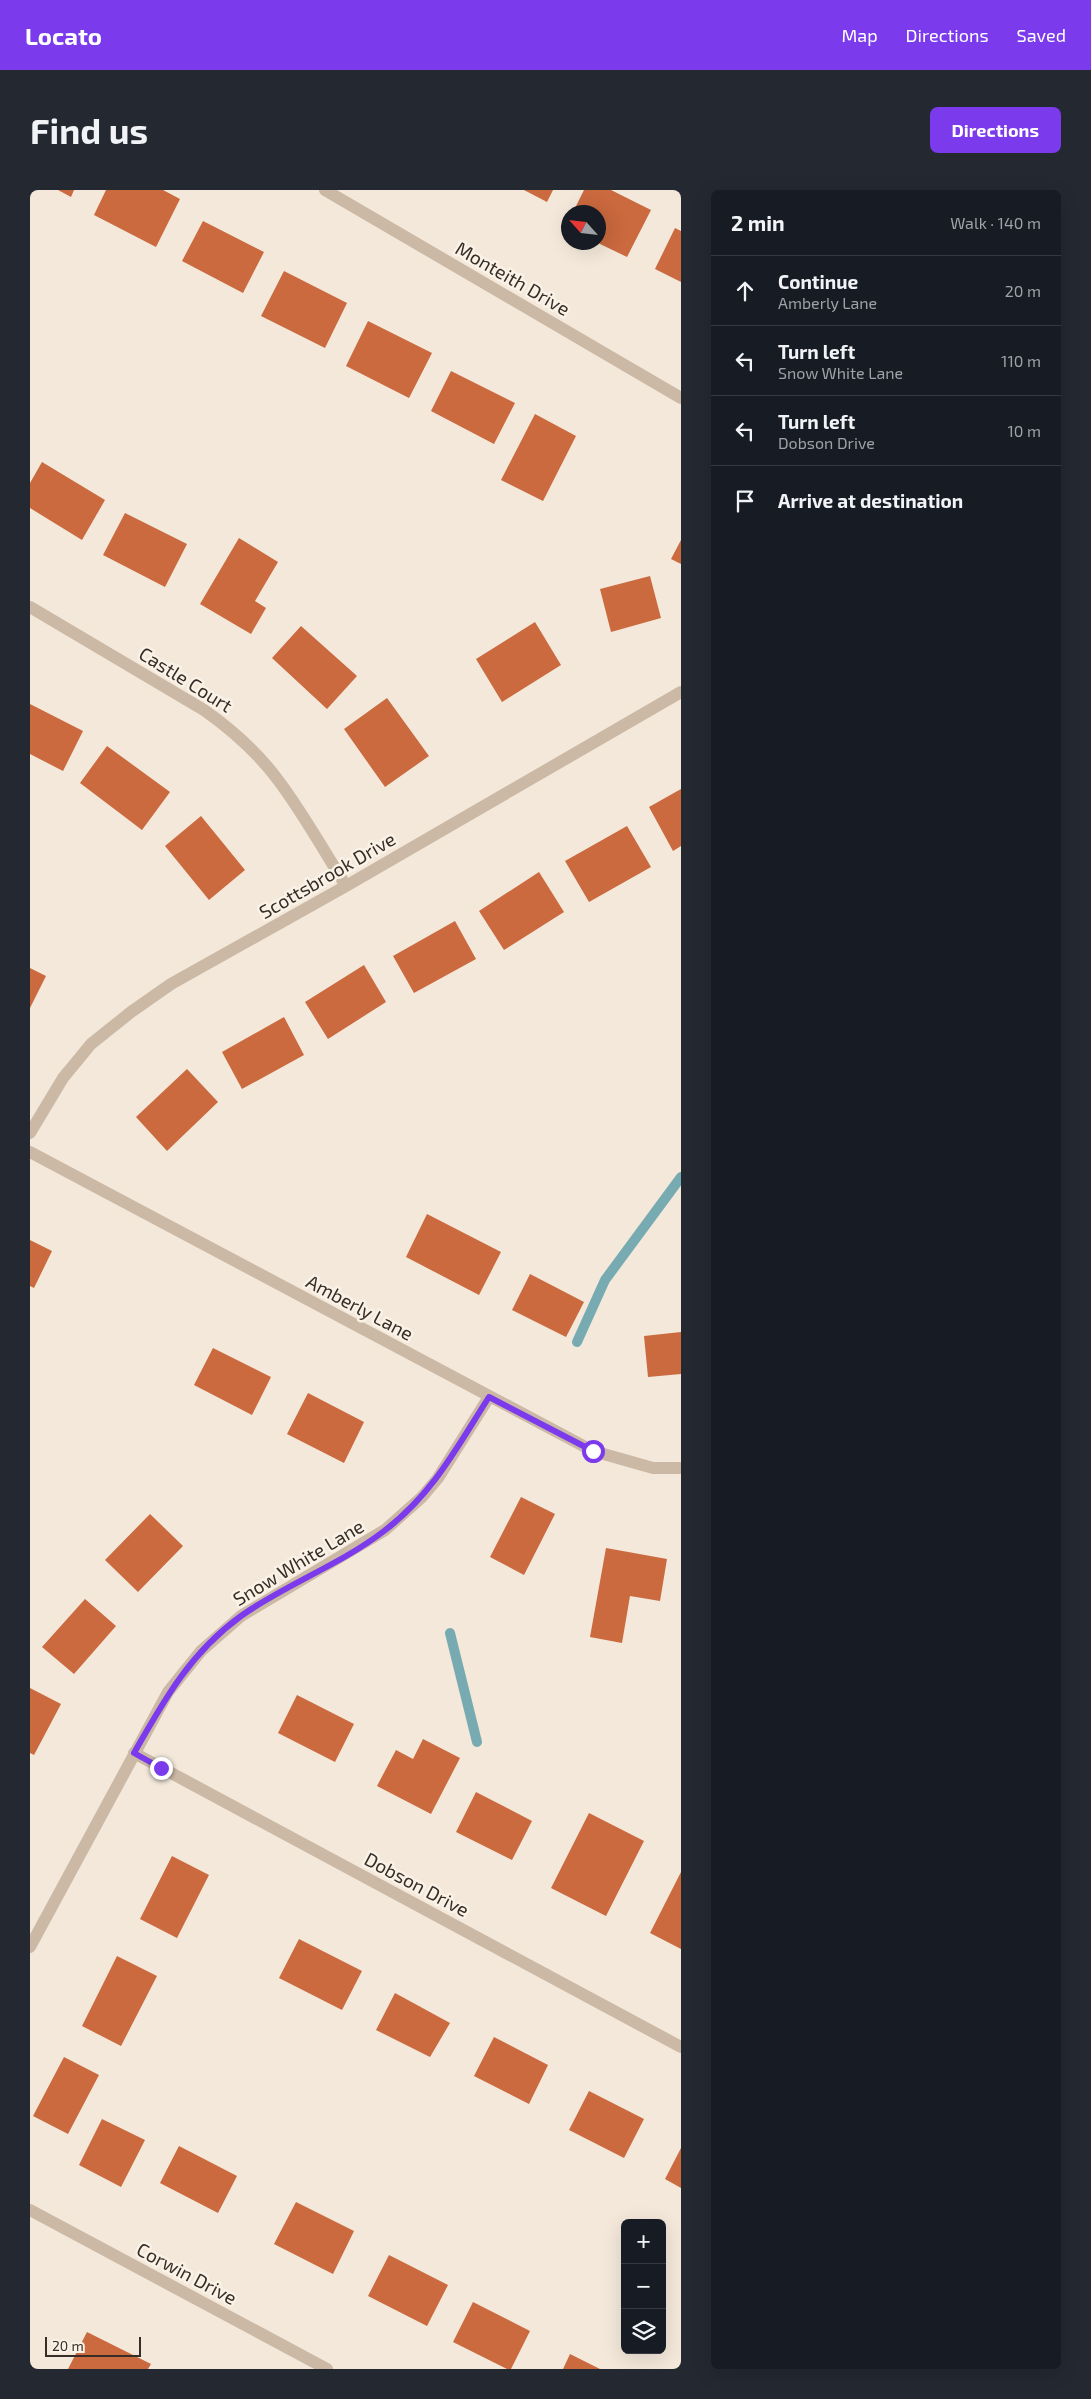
<!DOCTYPE html>
<html lang="en">
<head>
<meta charset="utf-8">
<style>
	:root { --surface:#171b24; --page:#242831; --text:#f1f3f6; --muted:#9ea1a6; --line:#363941; --accent:#7c3aed }
	body { margin:0; font-family:"Exo 2",sans-serif; background:var(--page); color:var(--text) }
	.controls { position:absolute; right:15px; bottom:15px; display:grid; overflow:hidden; border-radius:8px; box-shadow:0 5px 20px #0002 }
	.controls button { width:45px; height:45px; display:grid; place-items:center; padding:0; border:0; border-bottom:1px solid var(--line); background:var(--surface); color:var(--text); font:25px sans-serif }
	.compass { position:absolute; left:531px; top:15px; width:45px; height:45px; border-radius:50%; background:var(--surface); box-shadow:0 5px 20px #0002; rotate:297deg }
	.scale { position:absolute; left:15px; bottom:12px; width:96px; box-sizing:border-box; padding-left:5px; border:2px solid #372d27; border-top:0; font-size:14px; line-height:18px; white-space:nowrap; color:#372d27; -webkit-text-stroke:4px #faf2e6; paint-order:stroke }
	.stop { position:absolute; width:15px; height:15px; margin:-11px; border:4px solid #7c3aed; border-radius:50%; background:#fff }
	.stop.end { background:#7c3aed; border-color:#fff; box-shadow:0 1px 5px #0008 }
	.list { margin:0; padding:0; list-style:none }
	h2 { display:flex; justify-content:space-between; align-items:center; height:65px; margin:0; padding:0 20px; font-size:21px }
	h2 small { font-size:16px; font-weight:400; color:var(--muted) }
	.list li { display:grid; grid-template-columns:32px 1fr auto; gap:15px; align-items:center; box-sizing:border-box; height:70px; padding:0 20px; border-top:1px solid var(--line) }
	.list b { display:block; font-size:19px; white-space:nowrap }
	.list p { margin:0; font-size:16px; white-space:nowrap; color:var(--muted) }
	.list em { font-size:16px; font-style:normal; color:var(--muted) }
	.icon { flex:none; width:28px; height:28px; fill:none; stroke:currentColor; stroke-width:2; stroke-linecap:round; stroke-linejoin:round }
	.map { position:relative; flex:none; width:651px; height:2179px; overflow:hidden; border-radius:8px }
	header { display:flex; align-items:center; gap:30px; box-sizing:border-box; height:70px; padding:0 25px; background:var(--accent); color:#fff }
	header strong { font-size:24px }
	nav { display:flex; gap:28px; margin-inline-start:auto; font-size:18px }
	.intro { display:flex; align-items:center; justify-content:space-between; box-sizing:border-box; height:120px; padding:0 30px }
	h1 { margin:0; font-size:35px }
	.button { padding:12px 22px; border-radius:8px; background:var(--accent); color:#fff; font-size:18px; font-weight:700 }
	main { display:flex; gap:30px; padding:0 30px }
	aside { flex:1; background:var(--surface); border-radius:8px; box-shadow:0 5px 20px #0002 }
	.map>svg:first-child { display:block }
	.lines { fill:none; stroke-linecap:round; stroke-linejoin:round }
	.stream { stroke:#77abb1; stroke-width:10 }
	.building { fill:#cb693f }
	.street { stroke:#cbb9a5; stroke-width:12 }
	.route { stroke:#7c3aed; stroke-width:6 }
	.labels { text-anchor:middle; dominant-baseline:central; stroke-width:5; stroke-linejoin:round; paint-order:stroke }
	.street-label { font-size:19px; fill:#372d27; stroke:#faf2e6 }
</style>
</head>
<body>
<header>
<strong>Locato</strong>
<nav><a>Map</a><a>Directions</a><a>Saved</a></nav>
</header>
<div class="intro"><h1>Find us</h1><a class="button">Directions</a></div>
<main>
<div class="map">
<svg width="651" height="2179" viewBox="0 0 651 2179">
	<rect width="100%" height="100%" fill="#f3e8da"/>
	<g class="lines">
		<!-- stream -->
		<path class="stream" d="M547 1152 575 1090 651 987
			M420 1443 447 1552"/>
	</g>
	<!-- building -->
	<path class="building" d="M28 0H44L41 7Z
		M76 0H133L150 9 126 57 64 25Z
		M494 0H523L517 12Z
		M554 0H581L621 20 597 67 568 53V22H543Z
		M173 31 234 62 213 103 152 71Z
		M645 38 651 41V92L625 79Z
		M254 81 317 113 295 158 231 126Z
		M338 131 402 163 379 208 316 176Z
		M421 181 485 213 464 254 401 221Z
		M505 224 546 246 513 311 471 290Z
		M12 272 75 310 52 350 0 318V293Z
		M95 323 157 354 135 397 73 365Z
		M209 348 248 372 225 411 236 418 221 444 170 414Z
		M651 350V374L641 369Z
		M620 386 631 428 581 442 570 399Z
		M505 432 531 475 472 512 446 469Z
		M271 436 327 486 297 519 242 468Z
		M357 508 399 566 355 597 314 539Z
		M0 514 53 541 33 581 0 564Z
		M77 556 140 602 112 640 50 593Z
		M651 599V656L643 661 619 617Z
		M171 626 215 680 179 710 135 656Z
		M597 636 621 677 559 712 535 671Z
		M509 682 534 722 474 760 449 721Z
		M425 731 446 769 384 803 363 766Z
		M334 775 356 812 298 849 275 812Z
		M0 778 16 786 0 818Z
		M254 827 274 865 212 899 192 862Z
		M157 879 188 912 137 961 106 927Z
		M397 1024 471 1062 449 1105 376 1067Z
		M0 1050 22 1061 4 1098 0 1096Z
		M500 1084 554 1112 536 1147 482 1120Z
		M651 1142V1184L618 1187 614 1146Z
		M183 1158 241 1187 222 1225 164 1195Z
		M278 1203 334 1232 314 1273 257 1244Z
		M491 1307 525 1324 494 1385 460 1367Z
		M120 1324 153 1356 108 1402 75 1370Z
		M576 1358 637 1369 630 1411 600 1406 592 1453 560 1447Z
		M55 1409 86 1436 44 1484 12 1457Z
		M0 1498 31 1514 4 1565 0 1563Z
		M267 1505 324 1534 305 1572 248 1543Z
		M393 1549 430 1568 401 1624 347 1596 366 1560 383 1569Z
		M446 1602 502 1631 482 1670 426 1642Z
		M559 1623 614 1651 576 1726 521 1698Z
		M142 1666 179 1685 147 1748 110 1729Z
		M651 1682V1759L620 1743Z
		M269 1749 332 1781 312 1820 249 1788Z
		M87 1766 127 1786 91 1856 52 1836Z
		M365 1803 420 1833 400 1867 346 1840Z
		M464 1847 518 1875 499 1914 444 1886Z
		M34 1867 69 1885 38 1944 3 1926Z
		M559 1901 614 1929 594 1968 539 1940Z
		M72 1929 115 1950 91 1997 49 1975Z
		M149 1956 207 1986 188 2023 130 1993Z
		M651 1958V1998L635 1989Z
		M266 2012 324 2041 303 2084 244 2054Z
		M359 2065 418 2095 397 2136 338 2106Z
		M443 2112 500 2141 481 2179H477L423 2152Z
		M57 2142 121 2174 118 2179H38Z
		M540 2164 570 2179H533Z"/>
	<g class="lines">
		<!-- street -->
		<path class="street" d="M295 0 651 208
			M0 417 174 520C201 539 228 563 248 590 273 623 294 661 316 696
			M0 943 33 888 61 854 101 822 141 794 316 696 651 502
			M0 962 563 1261 623 1278H651
			M104 1563 651 1857
			M0 1757 138 1502 171 1461 211 1426 355 1340 392 1307 408 1288 459 1207
			M0 2020 297 2179"/>
	</g>
	<g class="lines">
		<!-- route -->
		<path class="route" d="M131 1578 104 1563C134 1510 160 1463 211 1426 256 1394 310 1375 354 1341 403 1304 427 1257 459 1207L563 1261"/>
	</g>
	<g class="labels">
		<!-- street labels -->
		<g class="street-label">
			<text transform="translate(483 88) rotate(30)">Monteith Drive</text>
			<text transform="translate(156 489) rotate(32)">Castle Court</text>
			<text transform="translate(297 685) rotate(-30)">Scottsbrook Drive</text>
			<text transform="translate(330 1117) rotate(28)">Amberly Lane</text>
			<text transform="translate(268 1372) rotate(-31)">Snow White Lane</text>
			<text transform="translate(387 1694) rotate(28)">Dobson Drive</text>
			<text transform="translate(157 2083) rotate(28)">Corwin Drive</text>
		</g>
	</g>
</svg>
<div class="controls">
<button>+</button>
<button>−</button>
<button><svg class="icon" aria-label="layers" viewBox="0 0 24 24"><path d="M12 4l9 5-9 5-9-5zM3 14l9 5 9-5"/></svg></button>
</div>
<svg class="compass" viewBox="-18 -18 36 36"><path d="M0-13l5 13h-10z" fill="#e53935"/><path d="M0 13l5-13h-10z" fill="#9ea1a6"/></svg>
<div class="scale">20 m</div>
<div class="stop" style="left:563px;top:1261px"></div>
<div class="stop end" style="left:131px;top:1578px"></div>
</div>
<aside>
<h2>2 min<small>Walk · 140 m</small></h2>
<ul class="list">
<li><svg class="icon" aria-label="ahead" viewBox="0 0 24 24"><path d="M12 20V5M6 11l6-6 6 6"/></svg><div><b>Continue</b><p>Amberly Lane</p></div><em>20 m</em></li>
<li><svg class="icon" aria-label="left" viewBox="0 0 24 24"><path d="M17 20v-9H6M10 6l-5 5 5 5"/></svg><div><b>Turn left</b><p>Snow White Lane</p></div><em>110 m</em></li>
<li><svg class="icon" aria-label="left" viewBox="0 0 24 24"><path d="M17 20v-9H6M10 6l-5 5 5 5"/></svg><div><b>Turn left</b><p>Dobson Drive</p></div><em>10 m</em></li>
<li><svg class="icon" aria-label="arrive" viewBox="0 0 24 24"><path d="M6 21V4h12l-3 4 3 4H6"/></svg><div><b>Arrive at destination</b></div></li>
</ul>
</aside>
</main>
</body>
</html>
